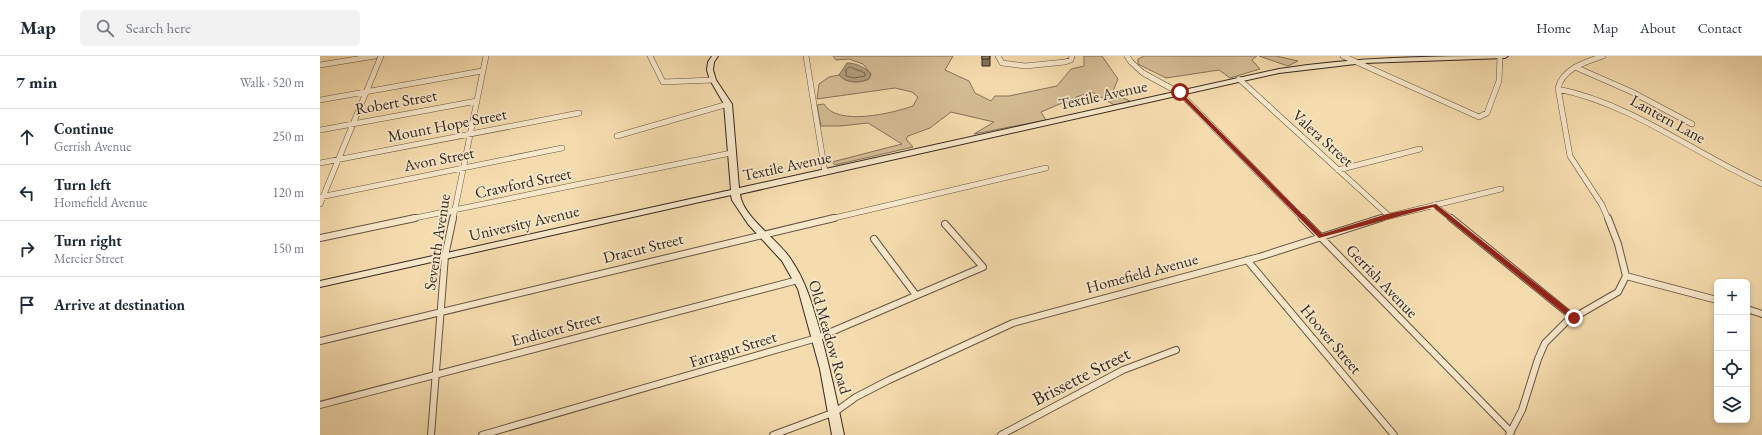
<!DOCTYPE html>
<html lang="en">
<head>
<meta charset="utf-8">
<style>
	:root { --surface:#fff; --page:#f2f2f3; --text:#1f2937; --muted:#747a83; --line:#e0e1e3 }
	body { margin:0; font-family:"EB Garamond",serif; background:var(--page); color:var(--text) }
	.controls { position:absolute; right:12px; bottom:12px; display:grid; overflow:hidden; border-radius:6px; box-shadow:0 2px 6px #0003 }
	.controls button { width:36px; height:36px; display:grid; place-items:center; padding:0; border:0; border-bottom:1px solid var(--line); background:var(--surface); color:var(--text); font:20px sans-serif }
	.stop { position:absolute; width:12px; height:12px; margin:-9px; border:3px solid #8f2418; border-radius:50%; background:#fff }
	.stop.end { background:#8f2418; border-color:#fff; box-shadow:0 1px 4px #0008 }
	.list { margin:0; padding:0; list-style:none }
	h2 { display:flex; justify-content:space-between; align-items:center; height:52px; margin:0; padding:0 16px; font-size:17px }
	h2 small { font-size:13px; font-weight:400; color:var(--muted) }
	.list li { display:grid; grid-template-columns:26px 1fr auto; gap:12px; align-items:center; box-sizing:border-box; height:56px; padding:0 16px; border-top:1px solid var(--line) }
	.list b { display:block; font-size:15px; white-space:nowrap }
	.list p { margin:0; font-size:13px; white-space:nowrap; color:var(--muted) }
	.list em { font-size:13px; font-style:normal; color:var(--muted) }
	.icon { flex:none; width:22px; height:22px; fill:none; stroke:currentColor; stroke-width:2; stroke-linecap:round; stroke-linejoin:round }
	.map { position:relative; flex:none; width:1442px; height:379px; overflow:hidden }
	header { display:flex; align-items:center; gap:24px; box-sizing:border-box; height:56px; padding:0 20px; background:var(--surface); border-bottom:1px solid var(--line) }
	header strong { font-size:19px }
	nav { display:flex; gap:22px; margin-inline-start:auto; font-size:14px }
	.search { width:280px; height:36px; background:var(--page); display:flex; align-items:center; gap:10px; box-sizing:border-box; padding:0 14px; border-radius:6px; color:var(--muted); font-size:15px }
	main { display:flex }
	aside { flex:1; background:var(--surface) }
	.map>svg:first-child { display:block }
	.green { fill:#d5bd96; stroke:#86725a }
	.water { fill:#b49e7d; stroke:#826e57 }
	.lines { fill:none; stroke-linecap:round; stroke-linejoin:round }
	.shore { stroke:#75624e; stroke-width:1 }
	.street-far1-casing { stroke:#665443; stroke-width:6 }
	.street-casing { stroke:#665443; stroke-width:8 }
	.secondary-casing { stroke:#36271f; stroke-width:2 }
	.street-far1 { stroke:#f8e8ca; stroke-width:5 }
	.street { stroke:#f8e8ca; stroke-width:6 }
	.secondary { fill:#f8e8ca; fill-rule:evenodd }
	.wall { fill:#84725a; stroke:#36271f }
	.building { fill:#998569; stroke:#36271f }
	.route { fill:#8f2418 }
	.labels { text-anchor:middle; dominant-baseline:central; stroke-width:3.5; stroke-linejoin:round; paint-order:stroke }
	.street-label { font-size:16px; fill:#36271f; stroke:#f8e8ca }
	.near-street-label { font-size:19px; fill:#36271f; stroke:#f8e8ca }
</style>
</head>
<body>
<header>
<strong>Map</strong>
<div class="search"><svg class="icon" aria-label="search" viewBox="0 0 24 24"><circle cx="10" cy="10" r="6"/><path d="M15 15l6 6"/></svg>Search here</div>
<nav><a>Home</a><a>Map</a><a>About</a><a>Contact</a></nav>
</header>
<main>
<aside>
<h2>7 min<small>Walk · 520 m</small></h2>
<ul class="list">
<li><svg class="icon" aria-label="ahead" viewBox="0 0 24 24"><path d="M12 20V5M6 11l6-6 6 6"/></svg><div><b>Continue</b><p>Gerrish Avenue</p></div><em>250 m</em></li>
<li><svg class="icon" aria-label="left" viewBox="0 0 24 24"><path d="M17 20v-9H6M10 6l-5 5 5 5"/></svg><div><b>Turn left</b><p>Homefield Avenue</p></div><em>120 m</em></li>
<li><svg class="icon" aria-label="right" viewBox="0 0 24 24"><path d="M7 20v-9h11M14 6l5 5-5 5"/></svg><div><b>Turn right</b><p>Mercier Street</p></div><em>150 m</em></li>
<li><svg class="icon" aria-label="arrive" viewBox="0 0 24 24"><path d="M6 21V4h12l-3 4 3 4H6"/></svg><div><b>Arrive at destination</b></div></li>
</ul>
</aside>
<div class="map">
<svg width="1442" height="379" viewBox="0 0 1442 379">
	<rect width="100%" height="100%" fill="#f5dcae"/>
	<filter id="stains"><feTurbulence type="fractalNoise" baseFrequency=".005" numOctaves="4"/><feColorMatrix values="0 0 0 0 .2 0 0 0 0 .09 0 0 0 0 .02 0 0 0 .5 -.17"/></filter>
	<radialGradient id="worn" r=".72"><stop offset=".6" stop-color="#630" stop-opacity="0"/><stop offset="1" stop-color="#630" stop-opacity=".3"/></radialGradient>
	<!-- green -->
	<path class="green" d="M513 0H633L625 14 649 25 655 37 671 45 675 40H689L737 30 751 13 764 10V0H782L798 23 793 35 797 39 810 45 796 50 772 36 756 41 758 46 742 47 721 56 726 64 654 78 674 66 631 56 610 72 588 80 586 83 593 91 515 109 512 106 582 88 548 67 520 70H501L497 49 504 48C517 71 573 57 593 50L598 41 592 36 575 32 497 43 499 28 509 21 519 19C527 28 540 27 549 23L551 18 543 8 529 3 516 4Z
		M824 0H937L932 4 940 13 910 22 899 14 846 22 818 8V3Z
		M939 0H956L978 5 968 10Z"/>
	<!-- water -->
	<path class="water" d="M527 7C536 7 544 11 551 18L549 23C540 27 527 28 519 19Z"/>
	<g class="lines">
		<!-- shore -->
		<path class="shore" d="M530 11 545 17V20L534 22 526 20V14Z"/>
		<!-- street-far1 casing -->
		<g class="street-far1-casing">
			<path id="street-far1" d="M330 0 343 26 393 24
				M486 0 505 116
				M678 0 682 7 705 10 745 6 751 4 752 0
				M807 0 811 6 823 17 860 37 983 163
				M1023 0 1159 61 1167 57 1179 25 1180 0
				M1283 0C1266 6 1243 12 1238 32L1250 100 1282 149 1288 163
				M0 9 55 0
				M1255 11 1312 36 1372 68
				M919 23 1069 160
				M1238 33C1312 48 1374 97 1442 128
				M0 44 162 15
				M0 74 157 45
				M297 80 408 48
				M0 107 259 57
				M1018 114 1100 93
				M0 141 242 92
				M0 148 61 0
				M1114 149 1132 163
				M90 163 411 97
				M133 163 166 0
				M510 163 726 112
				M1058 163 1181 133"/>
		</g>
		<!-- street casing -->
		<g class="street-casing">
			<path id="street" d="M982 162 1191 376
				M1131 162 1254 262
				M0 182 95 162
				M554 183 596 239
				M927 204 1074 379
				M1306 220 1397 244
				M1427 253 1442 258
				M0 285 514 162
				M0 349 478 224
				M111 379 125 200 133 162
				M162 379 497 282 663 211 625 168
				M453 379 515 356 536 341 569 324 693 267 939 201 1061 162
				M681 379 803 314 856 294
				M1189 379 1202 354 1218 303 1225 287 1246 266 1298 236 1306 220 1298 188 1288 162"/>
		</g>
		<!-- secondary casing -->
		<g class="secondary-casing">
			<path id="secondary" d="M392 0H398L394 6 393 14 396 24 412 48 419 132 959 13C1035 1 1111 0 1188 0L1185 2 1044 7 959 17 420 138C422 160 457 183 470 202 486 225 492 248 500 275 509 309 517 344 524 379H512L500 313 478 233 462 205 428 168 412 144 411 139 0 231V225L411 134 404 48 390 24 387 14 388 6Z"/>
		</g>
		<!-- street-far1 -->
		<use href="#street-far1" class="street-far1"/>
		<!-- street -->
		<use href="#street" class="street"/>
		<!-- secondary -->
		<use href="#secondary" class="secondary"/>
	</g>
	<!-- wall -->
	<path class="wall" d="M662 0H670V10H662Z"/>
	<!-- building -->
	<path class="building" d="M662 0H670L669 3H662Z"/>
	<!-- route -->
	<path class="route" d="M860 35 1002 178 1067 158 1116 148 1257 260V264H1252L1113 151 999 182 858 38Z"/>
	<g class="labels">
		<!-- street labels -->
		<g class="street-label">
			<text transform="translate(783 39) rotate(-12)">Textile Avenue</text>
			<text transform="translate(76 46) rotate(-10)">Robert Street</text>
			<text transform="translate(1348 63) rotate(29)">Lantern Lane</text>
			<text transform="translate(127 69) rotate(-11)">Mount Hope Street</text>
			<text transform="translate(1003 82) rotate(42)">Valera Street</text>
			<text transform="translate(119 103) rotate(-11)">Avon Street</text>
			<text transform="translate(467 110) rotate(-12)">Textile Avenue</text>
			<text transform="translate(203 127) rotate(-12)">Crawford Street</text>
			<text transform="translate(204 167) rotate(-13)">University Avenue</text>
			<text transform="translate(117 186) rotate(-81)">Seventh Avenue</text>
			<text transform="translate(323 192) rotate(-14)">Dracut Street</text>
			<text transform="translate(822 217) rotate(-15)">Homefield Avenue</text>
			<text transform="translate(1062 225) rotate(46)">Gerrish Avenue</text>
			<text transform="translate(236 273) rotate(-15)">Endicott Street</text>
			<text transform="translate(510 281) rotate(74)">Old Meadow Road</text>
			<text transform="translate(1011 283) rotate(50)">Hoover Street</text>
			<text transform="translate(413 293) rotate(-17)">Farragut Street</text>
		</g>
		<!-- near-street labels -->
		<g class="near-street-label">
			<text transform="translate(761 320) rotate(-27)">Brissette Street</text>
		</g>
	</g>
	<rect width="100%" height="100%" filter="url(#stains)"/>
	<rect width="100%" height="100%" fill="url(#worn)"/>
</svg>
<div class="controls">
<button>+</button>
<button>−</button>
<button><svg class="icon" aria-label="locate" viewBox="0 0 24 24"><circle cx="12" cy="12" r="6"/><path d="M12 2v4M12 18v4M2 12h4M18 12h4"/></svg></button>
<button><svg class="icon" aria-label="layers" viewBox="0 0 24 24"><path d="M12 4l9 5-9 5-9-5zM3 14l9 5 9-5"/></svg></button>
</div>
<div class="stop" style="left:860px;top:36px"></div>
<div class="stop end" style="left:1254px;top:262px"></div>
</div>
</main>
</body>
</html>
